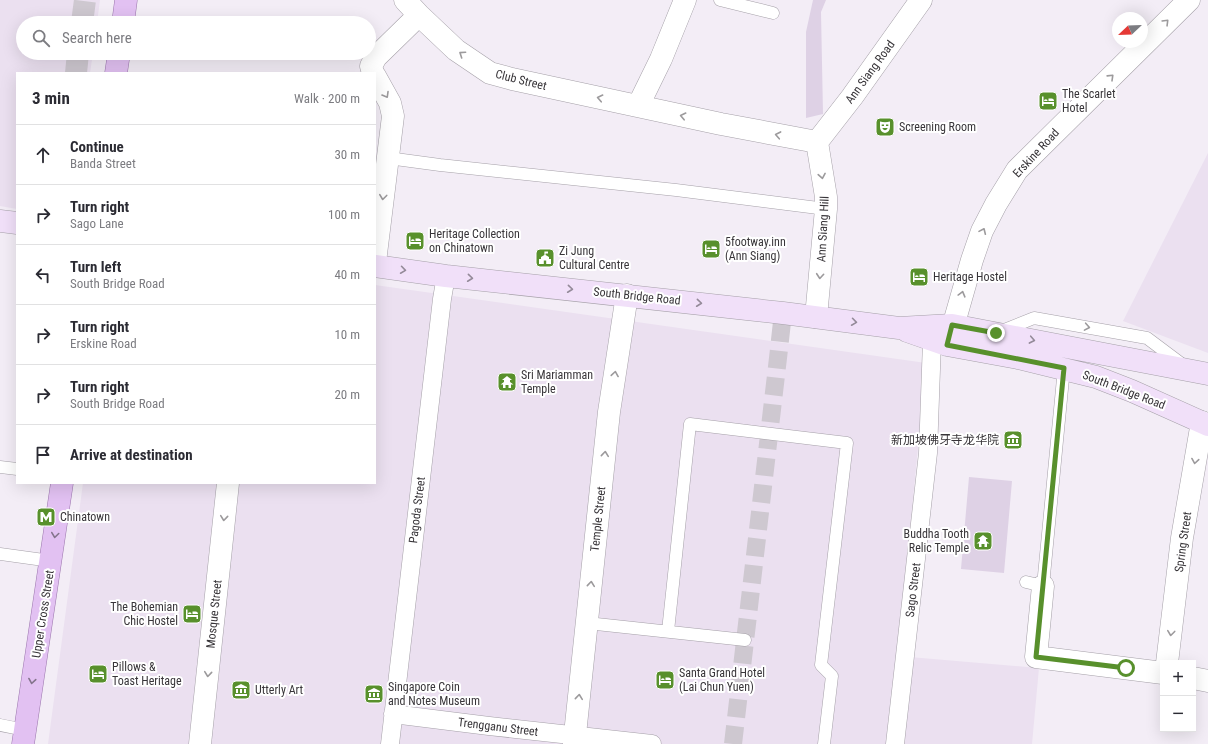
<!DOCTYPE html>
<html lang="en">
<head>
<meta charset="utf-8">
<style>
	:root { --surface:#fff; --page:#f7f7f7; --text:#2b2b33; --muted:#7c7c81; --line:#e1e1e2 }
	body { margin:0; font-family:"Roboto Condensed","Noto Sans SC",sans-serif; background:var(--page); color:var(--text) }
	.controls { position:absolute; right:12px; bottom:12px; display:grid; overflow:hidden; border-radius:0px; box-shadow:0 4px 16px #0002 }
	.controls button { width:36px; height:36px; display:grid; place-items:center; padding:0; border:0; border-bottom:1px solid var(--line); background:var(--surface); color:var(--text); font:20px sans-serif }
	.compass { position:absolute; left:1112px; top:12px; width:36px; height:36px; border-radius:50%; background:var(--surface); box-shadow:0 4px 16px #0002; rotate:247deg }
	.stop { position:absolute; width:12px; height:12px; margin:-9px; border:3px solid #58902c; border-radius:50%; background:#fff }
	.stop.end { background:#58902c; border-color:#fff; box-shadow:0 1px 4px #0008 }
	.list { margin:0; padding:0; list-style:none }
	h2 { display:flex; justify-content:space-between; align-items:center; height:52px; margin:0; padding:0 16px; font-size:17px }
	h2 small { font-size:13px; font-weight:400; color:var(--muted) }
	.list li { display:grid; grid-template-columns:26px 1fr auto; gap:12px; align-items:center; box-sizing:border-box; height:60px; padding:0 16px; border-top:1px solid var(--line) }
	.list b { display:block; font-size:15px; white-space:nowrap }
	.list p { margin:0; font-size:13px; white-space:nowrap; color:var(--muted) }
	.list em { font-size:13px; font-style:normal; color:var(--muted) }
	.icon { flex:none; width:22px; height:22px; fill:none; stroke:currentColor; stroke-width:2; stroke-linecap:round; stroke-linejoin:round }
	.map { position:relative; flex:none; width:1208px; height:744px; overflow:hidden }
	.search { position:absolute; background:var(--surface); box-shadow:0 4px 16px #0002; left:16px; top:16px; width:360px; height:44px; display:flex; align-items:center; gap:10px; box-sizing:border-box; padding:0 14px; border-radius:22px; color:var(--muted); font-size:15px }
	.panel { position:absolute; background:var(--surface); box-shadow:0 4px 16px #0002; left:16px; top:72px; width:360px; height:412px; border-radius:0px }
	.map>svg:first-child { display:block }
	.built { fill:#ebe0f0 }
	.green { fill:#ded1e5 }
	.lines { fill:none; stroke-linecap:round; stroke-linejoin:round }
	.pedestrian-tunnel { stroke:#cec8d0; stroke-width:18; stroke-dasharray:18 9; stroke-linecap:butt }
	.minor-tunnel { stroke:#cec8d0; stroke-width:22; stroke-dasharray:22 11; stroke-linecap:butt }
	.service-casing { stroke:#a5a0a8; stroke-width:13 }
	.pedestrian-casing { stroke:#a5a0a8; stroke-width:19 }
	.minor-casing { stroke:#a5a0a8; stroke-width:23 }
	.secondary-casing { stroke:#a5a0a8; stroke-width:23 }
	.primary-casing { stroke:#9a75ac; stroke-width:23 }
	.service { stroke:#fff; stroke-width:12 }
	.pedestrian { stroke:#fff; stroke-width:18 }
	.minor { stroke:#fff; stroke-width:22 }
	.secondary { stroke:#f1e0f9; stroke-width:22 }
	.primary { stroke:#e2c1f2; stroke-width:22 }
	.oneway { stroke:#9c9a9c }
	.oneway2 { stroke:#948a99 }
	.oneway3 { stroke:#84748c }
	.route { stroke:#58902c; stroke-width:5 }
	.labels { text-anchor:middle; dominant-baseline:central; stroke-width:4; stroke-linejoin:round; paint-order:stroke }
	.street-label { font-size:12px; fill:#383539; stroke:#fff }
	.poi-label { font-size:12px; fill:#383539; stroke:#fff; text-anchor:start }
</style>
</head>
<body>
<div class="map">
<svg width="1208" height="744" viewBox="0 0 1208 744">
	<rect width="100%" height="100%" fill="#f3edf6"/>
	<!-- built -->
	<path class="built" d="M0 0H100L97 23H23V53H93L90 73H17V209L0 206Z
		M1208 153V353L1123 321Z
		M375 285 926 363 898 656 1039 668 1032 744H48L83 483H375Z"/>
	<!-- green -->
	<path class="green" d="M813 0H826L821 12 823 114 806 118V32Z
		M969 477 1012 481 1004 573 961 569Z"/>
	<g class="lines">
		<!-- pedestrian-tunnel -->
		<path class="pedestrian-tunnel" d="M733 744 778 358 783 313"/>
		<!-- minor-tunnel -->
		<path class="minor-tunnel" d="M82 23 85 0
			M76 73 78 53"/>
		<!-- service casing -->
		<g class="service-casing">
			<path id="service" d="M720 0 773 13
				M388 158 440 165 676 190 826 209
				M999 332 1034 318 1051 321 1147 338 1183 365
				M0 467 17 469
				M0 554 51 561
				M1026 582 1043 586 1064 368
				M587 623 745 640
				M668 631 690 424 847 443 821 665 832 676 824 744
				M0 725 25 730"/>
		</g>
		<!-- pedestrian casing -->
		<g class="pedestrian-casing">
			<path id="pedestrian" d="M393 714 489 726 652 744
				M390 744 442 299 446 276
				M895 744 928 453 932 341"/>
		</g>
		<!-- minor casing -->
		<g class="minor-casing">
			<path id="minor" d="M405 0 419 15 456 50 490 73 512 79 721 124 817 142
				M373 73 371 66 376 57 419 15
				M375 76 390 103 393 116 375 262
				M638 106 661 59 685 0
				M817 142 852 97 921 0
				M816 317 826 209V197L817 142
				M948 344 972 260 982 231 996 204 1017 170 1189 0
				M1043 586 1036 657 1163 673
				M1167 663 1182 538 1202 422
				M1193 678 1208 681
				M200 744 228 483
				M574 744 609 412 627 295"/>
		</g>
		<!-- secondary casing -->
		<g class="secondary-casing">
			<path id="secondary" d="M0 221 17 223
				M375 266 446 276 783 313 899 328 952 325 1208 374
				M907 331 947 345 1018 358 1096 377 1132 391 1208 425"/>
		</g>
		<!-- primary casing -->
		<g class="primary-casing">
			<path id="primary" d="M123 23 126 0
				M116 73 119 53
				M23 744 62 483"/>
		</g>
		<!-- service -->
		<use href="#service" class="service"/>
		<!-- pedestrian -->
		<use href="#pedestrian" class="pedestrian"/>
		<!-- minor -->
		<use href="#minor" class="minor"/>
		<!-- secondary -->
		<use href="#secondary" class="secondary"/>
		<!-- primary -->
		<use href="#primary" class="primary"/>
	</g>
	<!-- one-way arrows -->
	<defs><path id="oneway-chevron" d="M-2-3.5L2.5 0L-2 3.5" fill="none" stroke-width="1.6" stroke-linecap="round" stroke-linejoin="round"/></defs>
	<g class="oneway">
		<use href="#oneway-chevron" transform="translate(1166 22) rotate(-45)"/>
		<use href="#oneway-chevron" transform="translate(462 54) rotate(-146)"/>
		<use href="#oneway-chevron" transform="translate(1111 77) rotate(-44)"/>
		<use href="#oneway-chevron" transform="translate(386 95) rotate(60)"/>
		<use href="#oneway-chevron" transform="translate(600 98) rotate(-168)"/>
		<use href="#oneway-chevron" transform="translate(683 116) rotate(-167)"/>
		<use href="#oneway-chevron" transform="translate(778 135) rotate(-169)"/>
		<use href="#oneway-chevron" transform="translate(822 176) rotate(80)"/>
		<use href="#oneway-chevron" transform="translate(383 197) rotate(97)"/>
		<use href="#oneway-chevron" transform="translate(983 231) rotate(-66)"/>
		<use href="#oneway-chevron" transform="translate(820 276) rotate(95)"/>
		<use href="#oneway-chevron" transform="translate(962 294) rotate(-75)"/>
		<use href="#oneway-chevron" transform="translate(1087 327) rotate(10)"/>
		<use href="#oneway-chevron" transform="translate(615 374) rotate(-81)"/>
		<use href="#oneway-chevron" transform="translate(605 454) rotate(-84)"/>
		<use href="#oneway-chevron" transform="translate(1195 461) rotate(99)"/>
		<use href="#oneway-chevron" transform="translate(224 518) rotate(96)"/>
		<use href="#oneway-chevron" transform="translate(591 584) rotate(-84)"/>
		<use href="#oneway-chevron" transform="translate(1171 633) rotate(97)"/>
		<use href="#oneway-chevron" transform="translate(208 674) rotate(96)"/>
		<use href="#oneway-chevron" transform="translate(579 697) rotate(-84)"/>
	</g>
	<g class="oneway2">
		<use href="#oneway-chevron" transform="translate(403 270) rotate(8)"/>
		<use href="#oneway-chevron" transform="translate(470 278) rotate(6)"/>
		<use href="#oneway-chevron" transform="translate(570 289) rotate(6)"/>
		<use href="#oneway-chevron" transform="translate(699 303) rotate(6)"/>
		<use href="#oneway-chevron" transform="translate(854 322) rotate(8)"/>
		<use href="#oneway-chevron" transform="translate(1032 340) rotate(11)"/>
	</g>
	<g class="oneway3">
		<use href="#oneway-chevron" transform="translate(55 535) rotate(98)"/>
		<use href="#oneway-chevron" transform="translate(32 681) rotate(99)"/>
	</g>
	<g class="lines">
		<!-- route -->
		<path class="route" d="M996 333 952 325 947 345 1064 368 1036 657 1126 668"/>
	</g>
	<!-- icons -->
	<defs>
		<g id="hotel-square" transform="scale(1)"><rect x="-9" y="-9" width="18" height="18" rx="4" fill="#58902c" stroke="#fff"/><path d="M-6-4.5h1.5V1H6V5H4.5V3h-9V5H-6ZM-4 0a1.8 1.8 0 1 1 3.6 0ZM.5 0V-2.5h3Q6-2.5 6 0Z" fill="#fff"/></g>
		<g id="theatre-square" transform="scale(1)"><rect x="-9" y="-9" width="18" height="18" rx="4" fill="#58902c" stroke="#fff"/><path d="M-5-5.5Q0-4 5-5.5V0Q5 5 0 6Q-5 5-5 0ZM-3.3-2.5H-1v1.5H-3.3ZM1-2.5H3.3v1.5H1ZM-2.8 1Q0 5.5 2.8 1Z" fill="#fff"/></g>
		<g id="civic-square" transform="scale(1)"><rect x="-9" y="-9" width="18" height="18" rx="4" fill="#58902c" stroke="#fff"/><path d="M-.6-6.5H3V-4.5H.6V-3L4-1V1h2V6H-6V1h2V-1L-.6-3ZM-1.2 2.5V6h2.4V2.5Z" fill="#fff"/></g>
		<g id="temple-square" transform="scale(1)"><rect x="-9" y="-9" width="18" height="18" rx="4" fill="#58902c" stroke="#fff"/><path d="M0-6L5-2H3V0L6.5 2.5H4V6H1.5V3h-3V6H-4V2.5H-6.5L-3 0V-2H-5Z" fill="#fff"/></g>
		<g id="museum-square" transform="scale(1)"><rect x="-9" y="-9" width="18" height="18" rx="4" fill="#58902c" stroke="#fff"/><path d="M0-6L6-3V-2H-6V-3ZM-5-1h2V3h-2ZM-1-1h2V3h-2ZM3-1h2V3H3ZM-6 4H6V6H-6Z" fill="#fff"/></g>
		<g id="metro-square" transform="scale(1)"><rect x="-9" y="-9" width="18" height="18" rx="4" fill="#58902c" stroke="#fff"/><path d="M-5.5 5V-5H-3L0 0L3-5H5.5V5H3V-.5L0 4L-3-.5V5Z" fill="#fff"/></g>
	</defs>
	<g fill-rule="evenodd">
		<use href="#hotel-square" x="1048" y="101"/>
		<use href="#theatre-square" x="885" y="127"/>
		<use href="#hotel-square" x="415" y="241"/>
		<use href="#hotel-square" x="711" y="249"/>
		<use href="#civic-square" x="545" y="258"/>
		<use href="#hotel-square" x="919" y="277"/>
		<use href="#temple-square" x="507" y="382"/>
		<use href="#museum-square" x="1013" y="440"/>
		<use href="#metro-square" x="46" y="517"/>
		<use href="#temple-square" x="983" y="541"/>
		<use href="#hotel-square" x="192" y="614"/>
		<use href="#hotel-square" x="98" y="674"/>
		<use href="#hotel-square" x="665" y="680"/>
		<use href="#museum-square" x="241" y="690"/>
		<use href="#museum-square" x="374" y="694"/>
	</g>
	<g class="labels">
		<!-- street labels -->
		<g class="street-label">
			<text transform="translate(870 72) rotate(-54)">Ann Siang Road</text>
			<text transform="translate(521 80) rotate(14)">Club Street</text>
			<text transform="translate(1036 153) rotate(-47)">Erskine Road</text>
			<text transform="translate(823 229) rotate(-87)">Ann Siang Hill</text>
			<text transform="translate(637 296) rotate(6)">South Bridge Road</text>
			<text transform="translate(1124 390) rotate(21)">South Bridge Road</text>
			<text transform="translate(417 510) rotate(-83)">Pagoda Street</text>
			<text transform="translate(598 519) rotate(-84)">Temple Street</text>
			<text transform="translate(1183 542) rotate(-82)">Spring Street</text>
			<text transform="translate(913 590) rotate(-83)">Sago Street</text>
			<text transform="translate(43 614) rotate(-81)">Upper Cross Street</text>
			<text transform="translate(214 614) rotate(-84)">Mosque Street</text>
			<text transform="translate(498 727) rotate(7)">Trengganu Street</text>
		</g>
		<!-- poi labels -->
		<g class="poi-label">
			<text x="1062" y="94">The Scarlet<tspan x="1062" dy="14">Hotel</tspan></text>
			<text x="899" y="127">Screening Room</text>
			<text x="429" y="234">Heritage Collection<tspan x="429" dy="14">on Chinatown</tspan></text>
			<text x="725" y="242">5footway.inn<tspan x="725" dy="14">(Ann Siang)</tspan></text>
			<text x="559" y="251">Zi Jung<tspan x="559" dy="14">Cultural Centre</tspan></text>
			<text x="933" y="277">Heritage Hostel</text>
			<text x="521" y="375">Sri Mariamman<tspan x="521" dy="14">Temple</tspan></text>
			<text x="999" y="440" text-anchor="end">新加坡佛牙寺龙华院</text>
			<text x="60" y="517">Chinatown</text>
			<text x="969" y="534" text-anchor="end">Buddha Tooth<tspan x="969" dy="14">Relic Temple</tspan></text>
			<text x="178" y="607" text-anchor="end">The Bohemian<tspan x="178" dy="14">Chic Hostel</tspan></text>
			<text x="112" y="667">Pillows &amp;<tspan x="112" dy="14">Toast Heritage</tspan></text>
			<text x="679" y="673">Santa Grand Hotel<tspan x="679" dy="14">(Lai Chun Yuen)</tspan></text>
			<text x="388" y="687">Singapore Coin<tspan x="388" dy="14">and Notes Museum</tspan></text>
			<text x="255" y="690">Utterly Art</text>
		</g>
	</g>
</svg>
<div class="controls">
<button>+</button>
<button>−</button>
</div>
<svg class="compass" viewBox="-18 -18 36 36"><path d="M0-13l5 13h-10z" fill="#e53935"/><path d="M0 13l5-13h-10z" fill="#7c7c81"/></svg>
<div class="stop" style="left:1126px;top:668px"></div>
<div class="stop end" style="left:996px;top:333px"></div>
<div class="search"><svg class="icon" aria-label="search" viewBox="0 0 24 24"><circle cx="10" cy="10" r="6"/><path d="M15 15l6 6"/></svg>Search here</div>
<section class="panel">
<h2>3 min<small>Walk · 200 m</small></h2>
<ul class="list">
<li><svg class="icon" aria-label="ahead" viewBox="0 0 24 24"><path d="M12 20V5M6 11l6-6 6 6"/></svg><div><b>Continue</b><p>Banda Street</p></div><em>30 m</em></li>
<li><svg class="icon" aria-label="right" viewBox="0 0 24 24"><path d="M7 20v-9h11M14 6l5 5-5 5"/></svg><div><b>Turn right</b><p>Sago Lane</p></div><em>100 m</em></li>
<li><svg class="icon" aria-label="left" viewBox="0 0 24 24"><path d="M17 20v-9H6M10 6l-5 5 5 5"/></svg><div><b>Turn left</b><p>South Bridge Road</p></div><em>40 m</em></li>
<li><svg class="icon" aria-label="right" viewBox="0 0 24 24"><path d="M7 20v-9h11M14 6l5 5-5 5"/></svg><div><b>Turn right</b><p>Erskine Road</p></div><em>10 m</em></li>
<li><svg class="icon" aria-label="right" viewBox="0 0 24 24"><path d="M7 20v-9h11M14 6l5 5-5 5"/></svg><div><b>Turn right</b><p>South Bridge Road</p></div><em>20 m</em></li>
<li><svg class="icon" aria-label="arrive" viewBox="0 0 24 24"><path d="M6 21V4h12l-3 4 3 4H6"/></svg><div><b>Arrive at destination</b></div></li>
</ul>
</section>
</div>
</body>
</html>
